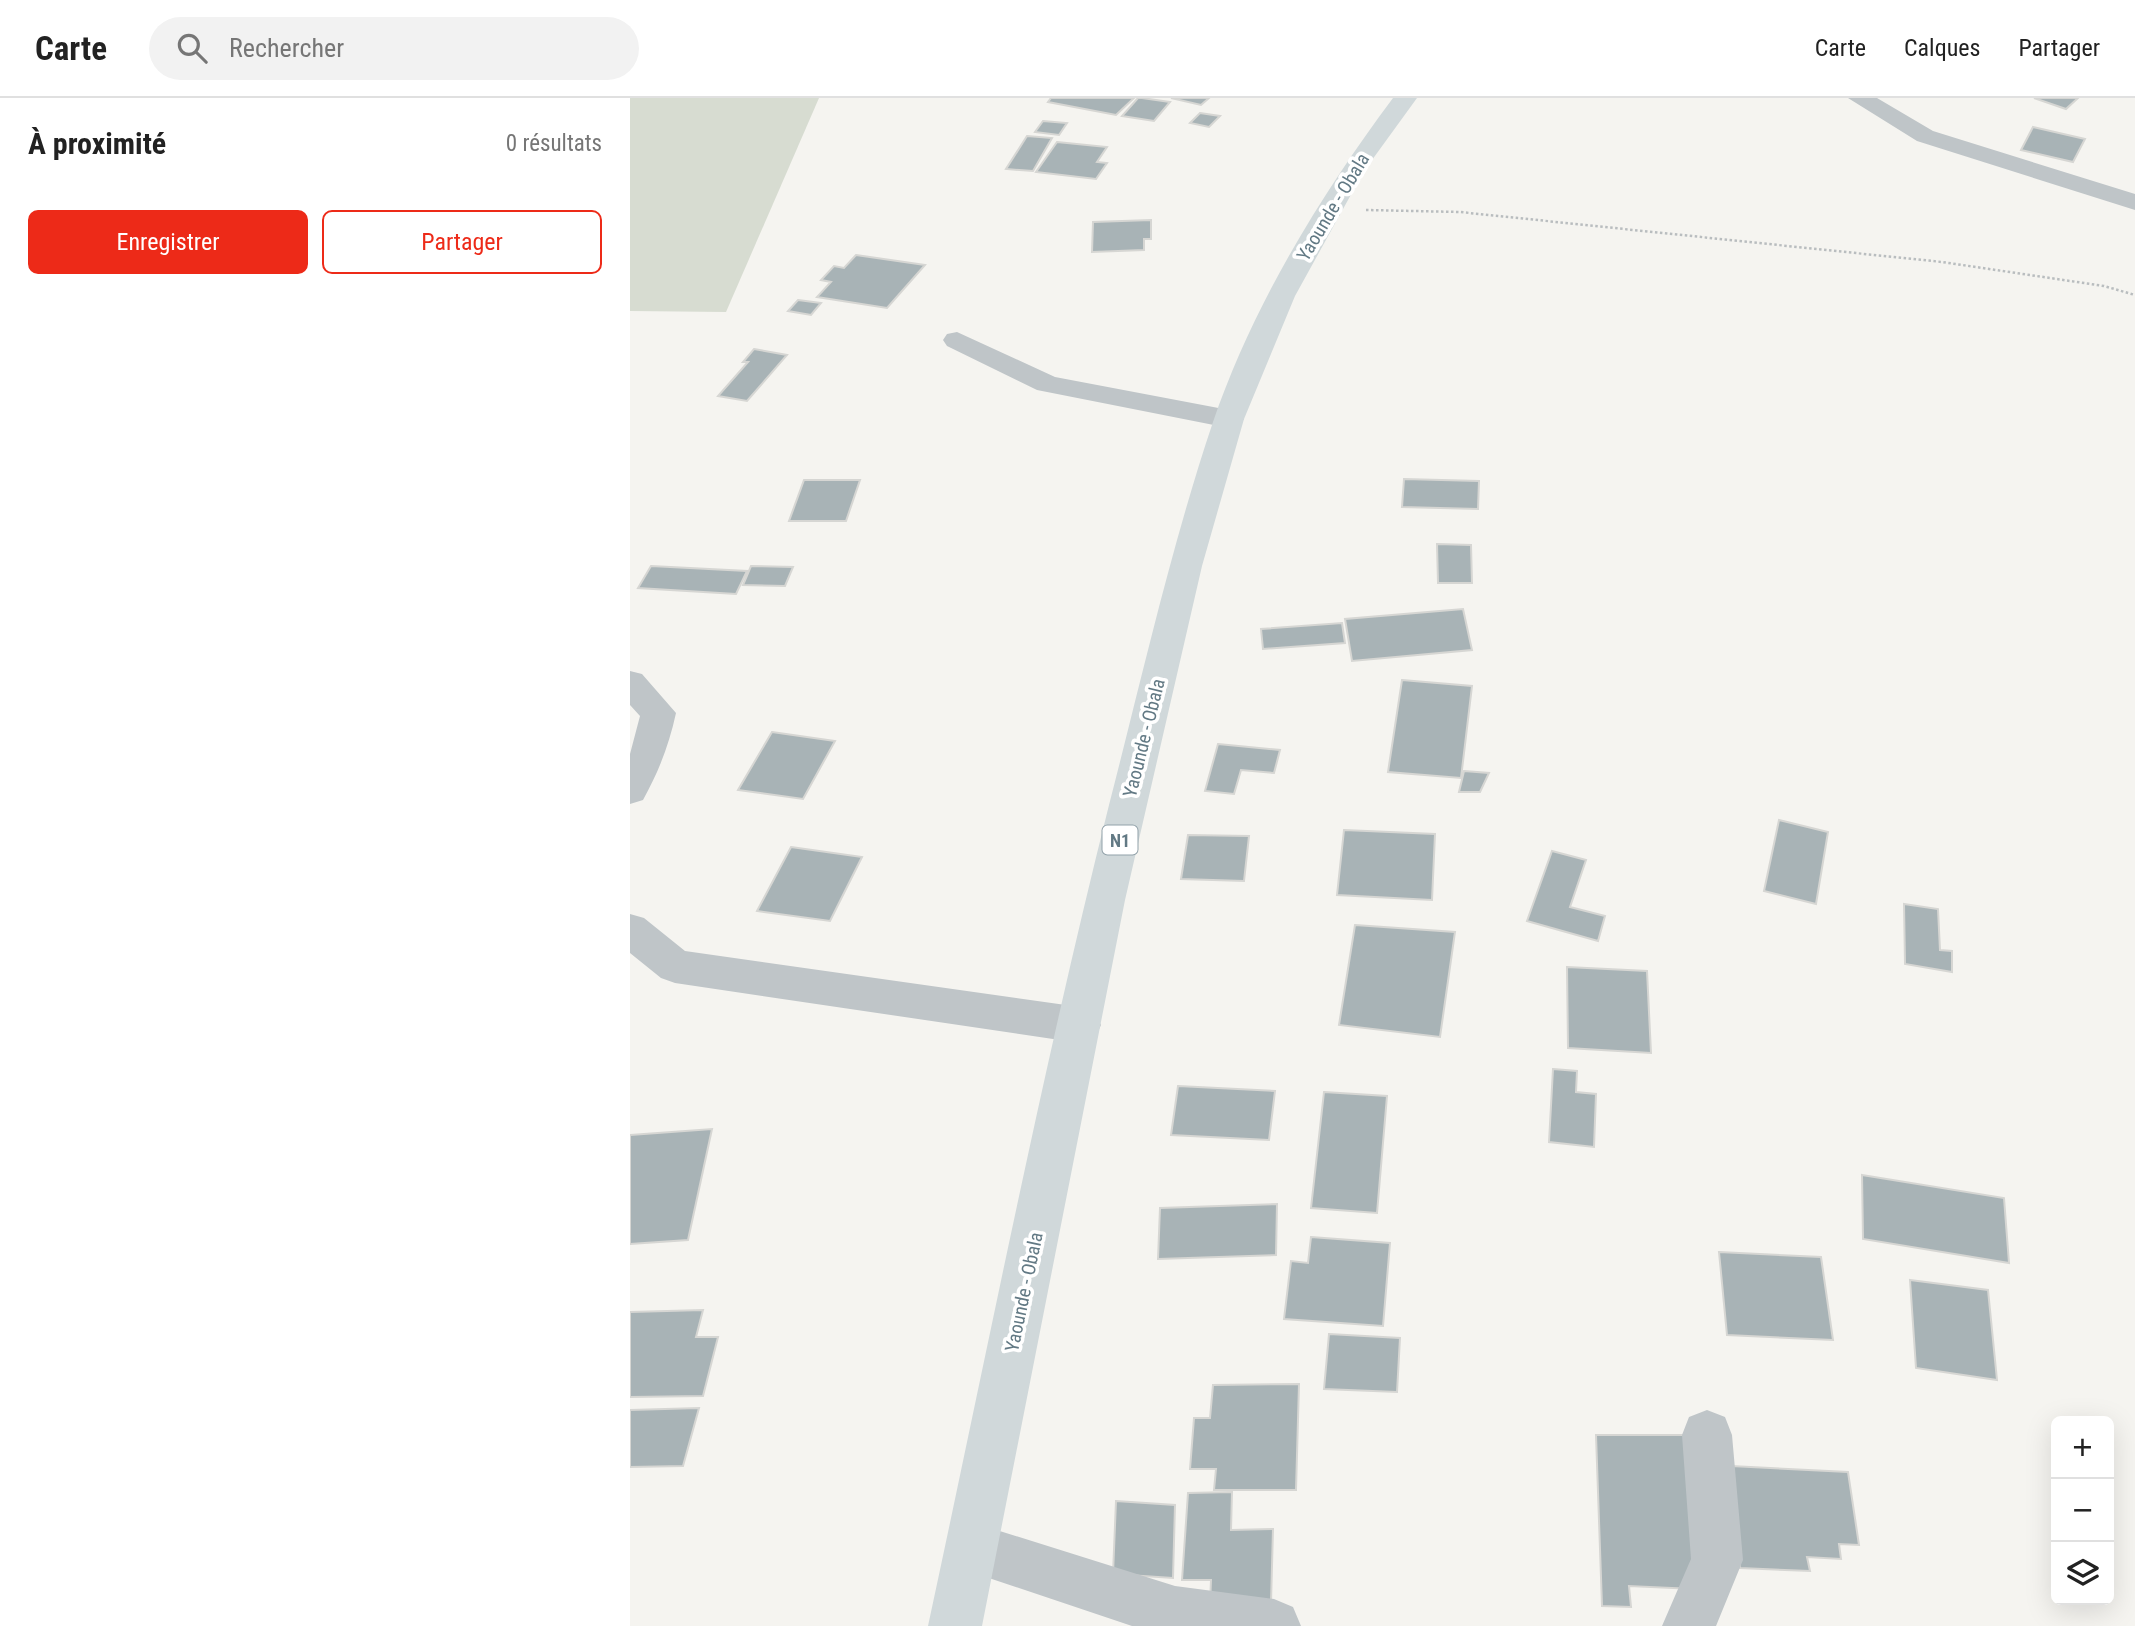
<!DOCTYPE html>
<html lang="fr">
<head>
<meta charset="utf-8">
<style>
	:root { --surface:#fff; --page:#f2f2f2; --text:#222; --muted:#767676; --line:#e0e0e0; --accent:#ed2a18 }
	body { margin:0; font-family:"Roboto Condensed",sans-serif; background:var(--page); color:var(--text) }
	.controls { position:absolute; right:21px; bottom:21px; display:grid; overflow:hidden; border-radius:10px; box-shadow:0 7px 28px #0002 }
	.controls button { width:63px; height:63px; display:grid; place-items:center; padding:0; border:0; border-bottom:2px solid var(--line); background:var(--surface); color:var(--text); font:35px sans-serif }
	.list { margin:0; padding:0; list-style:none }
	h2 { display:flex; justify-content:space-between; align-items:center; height:91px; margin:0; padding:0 28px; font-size:30px }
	h2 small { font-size:23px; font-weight:400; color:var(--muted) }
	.actions { display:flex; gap:14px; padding:21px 28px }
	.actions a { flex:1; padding:16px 0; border:2px solid var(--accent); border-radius:10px; text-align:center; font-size:24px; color:var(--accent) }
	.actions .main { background:var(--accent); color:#fff }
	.icon { flex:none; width:38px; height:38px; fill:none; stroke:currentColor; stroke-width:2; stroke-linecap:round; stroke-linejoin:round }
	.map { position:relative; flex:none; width:1505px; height:1528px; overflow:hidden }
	header { display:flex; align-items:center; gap:42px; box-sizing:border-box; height:98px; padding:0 35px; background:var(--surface); border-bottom:2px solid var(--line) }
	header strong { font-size:33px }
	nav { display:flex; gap:38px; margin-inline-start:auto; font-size:24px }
	.search { width:490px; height:63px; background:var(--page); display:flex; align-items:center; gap:18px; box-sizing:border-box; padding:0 24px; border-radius:38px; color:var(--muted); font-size:26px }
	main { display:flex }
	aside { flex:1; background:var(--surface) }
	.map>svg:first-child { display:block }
	.green { fill:#d7dcd1 }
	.building { fill:#a8b3b6; stroke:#d6d6d3; stroke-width:2 }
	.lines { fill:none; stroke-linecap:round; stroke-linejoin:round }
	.path { stroke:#b9bdbf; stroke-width:2.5; stroke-dasharray:2.5 2.5; stroke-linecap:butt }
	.minor { fill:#bfc5c8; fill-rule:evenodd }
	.highway { fill:#d0d8da; fill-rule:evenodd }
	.labels { text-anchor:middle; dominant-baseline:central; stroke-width:7; stroke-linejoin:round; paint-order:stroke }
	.shield { fill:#fff; stroke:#91a1a9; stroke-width:2 }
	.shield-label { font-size:18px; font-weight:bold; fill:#627984 }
	.street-label { font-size:19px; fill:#627984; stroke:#fff }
</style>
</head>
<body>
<header>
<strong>Carte</strong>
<div class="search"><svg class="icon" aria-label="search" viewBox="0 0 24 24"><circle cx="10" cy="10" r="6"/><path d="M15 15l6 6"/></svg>Rechercher</div>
<nav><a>Carte</a><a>Calques</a><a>Partager</a></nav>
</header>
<main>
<aside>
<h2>À proximité<small>0 résultats</small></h2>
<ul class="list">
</ul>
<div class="actions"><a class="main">Enregistrer</a><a>Partager</a></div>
</aside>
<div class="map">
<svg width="1505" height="1528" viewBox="0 0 1505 1528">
	<rect width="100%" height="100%" fill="#f5f4f0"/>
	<!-- green -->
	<path class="green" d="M0 0H189L96 214 0 213Z"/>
	<!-- building -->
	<path class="building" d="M421 0H504L486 17 418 4Z
		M508 0H512L540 4 524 23 492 18Z
		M541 0H579L571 7Z
		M1404 0H1448L1436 11Z
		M570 15 590 18 579 29 560 25Z
		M413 23 437 25 429 37 405 34Z
		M1403 29 1455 41 1443 64 1391 52Z
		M397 38 422 40 403 73 376 71Z
		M427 44 477 49 467 64 477 65 466 81 406 74Z
		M521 122V141H514V152L462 154 463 124Z
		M226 157 295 167 257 210 187 199 201 184 191 182 204 168 214 170Z
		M168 202 191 205 181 217 158 213Z
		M124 251 157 257 117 303 88 298 118 264H113Z
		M774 381 849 383 848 411 772 409Z
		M174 382H230L216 423H159Z
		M807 446 841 447 842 485H808Z
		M21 468 117 473 106 496 8 490Z
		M121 468 163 469 155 488 113 487Z
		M833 511 842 552 722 563 715 521Z
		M712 525 715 545 633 551 631 531Z
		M772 582 842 588 831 680 758 674Z
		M142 634 205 643 173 701 108 692Z
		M588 646 650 652 644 675 611 672 604 696 575 693Z
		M834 673 859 675 850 694H829Z
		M1149 722 1198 734 1186 806 1134 793Z
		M714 732 805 736 802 802 707 797Z
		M558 737 619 738 614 783 551 781Z
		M161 749 232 759 200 823 127 813Z
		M922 753 956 762 940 809 975 818 968 843 897 823Z
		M1274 806 1308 811 1310 852 1322 853V874L1275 866Z
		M725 827 825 834 810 939 709 927Z
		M937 869 1017 873 1021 955 938 950Z
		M923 971 947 973 946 994 966 996 964 1049 919 1044Z
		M548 988 645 993 639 1042 541 1037Z
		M694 994 757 998 747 1115 681 1110Z
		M82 1031 58 1142 0 1146V1037Z
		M1232 1077 1374 1100 1379 1165 1233 1141Z
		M647 1106 646 1157 528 1161 530 1110Z
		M681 1139 760 1145 753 1228 654 1221 661 1163 678 1165Z
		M1089 1154 1191 1159 1203 1242 1097 1237Z
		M1280 1182 1358 1192 1367 1282 1286 1270Z
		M73 1212 66 1239H88L73 1298 0 1299V1214Z
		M699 1236 770 1240 767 1294 694 1291Z
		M669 1286 666 1392H584L586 1371H560L564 1320H580L583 1287Z
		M69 1310 53 1368 0 1369V1312Z
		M966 1337H1062L1064 1491 999 1488 1001 1509 972 1508Z
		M1101 1368 1218 1374 1229 1447 1209 1446 1211 1461 1177 1459 1180 1473 1110 1470Z
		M602 1394 601 1432 643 1431 641 1505 580 1506 581 1482H552L558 1395Z
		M486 1403 545 1407 543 1480 483 1476Z"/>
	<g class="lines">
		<!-- path -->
		<path class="path" d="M736 112 830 114 1312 164 1474 188 1505 197"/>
		<!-- minor -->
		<path class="minor" d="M1218 0H1247L1303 33 1505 96V112L1287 43Z
			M327 234 425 279 599 312 609 315 614 321 609 327 599 330 407 292 317 248 313 242 317 236Z
			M0 573 12 576 46 615C39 647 29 673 13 702L0 706V656L10 618 0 607Z
			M0 816 14 820 55 853 450 909 465 914 471 927 465 940 450 945 45 885 31 880 0 855Z
			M1077 1312 1095 1319 1102 1337 1113 1462 1086 1528H1032L1061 1461 1052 1337 1059 1319Z
			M341 1424 545 1488 644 1501 663 1509 671 1528H502L323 1468 315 1450 323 1432Z"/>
		<!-- highway -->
		<path class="highway" d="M763 0H787L734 73 665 198 614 321 572 468 495 802 352 1528H298C357 1254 411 978 479 707 512 579 541 449 583 324 623 207 690 98 763 0Z"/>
	</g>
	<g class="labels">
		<!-- shield labels -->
		<rect class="shield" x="472.5" y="727.5" width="35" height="29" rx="5"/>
		<g class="shield-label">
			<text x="490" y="742">N1</text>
		</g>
		<!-- street labels -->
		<g class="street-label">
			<text transform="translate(703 109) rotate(-59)">Yaounde - Obala</text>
			<text transform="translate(514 640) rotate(-76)">Yaounde - Obala</text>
			<text transform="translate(394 1194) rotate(-78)">Yaounde - Obala</text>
		</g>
	</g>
</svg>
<div class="controls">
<button>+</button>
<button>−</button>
<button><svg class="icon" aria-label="layers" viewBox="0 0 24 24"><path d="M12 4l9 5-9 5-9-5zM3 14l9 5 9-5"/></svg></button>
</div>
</div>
</main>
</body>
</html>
